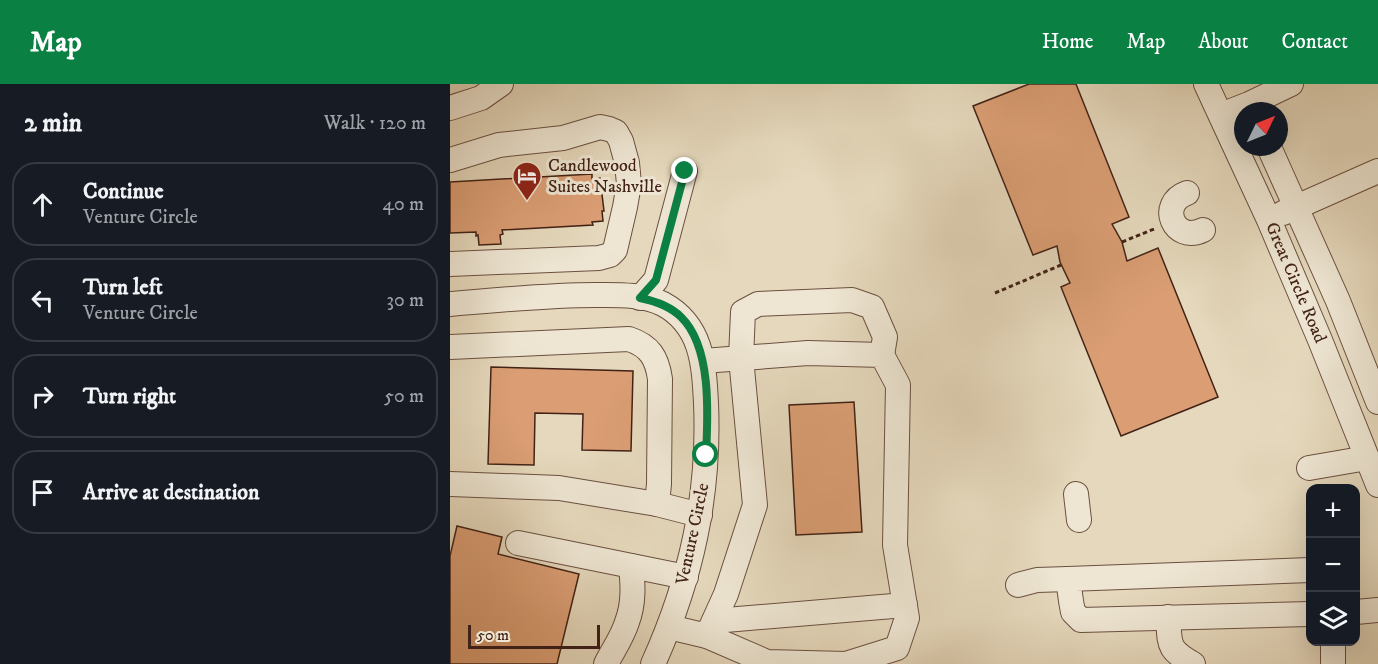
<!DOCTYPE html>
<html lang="en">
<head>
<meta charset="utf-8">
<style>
	:root { --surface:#171b24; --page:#20242c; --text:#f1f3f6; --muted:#9ea1a6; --line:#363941; --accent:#0b8043 }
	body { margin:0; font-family:"IM FELL DW Pica",serif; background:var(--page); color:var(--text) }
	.controls { position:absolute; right:18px; bottom:18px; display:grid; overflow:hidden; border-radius:12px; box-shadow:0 6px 24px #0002 }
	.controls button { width:54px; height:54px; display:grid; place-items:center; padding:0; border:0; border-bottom:2px solid var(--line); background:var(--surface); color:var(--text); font:30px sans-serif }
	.compass { position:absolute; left:784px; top:18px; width:54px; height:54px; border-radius:50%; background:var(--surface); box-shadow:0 6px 24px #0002; rotate:47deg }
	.scale { position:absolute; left:18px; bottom:15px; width:132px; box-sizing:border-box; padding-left:6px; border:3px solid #422216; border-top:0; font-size:16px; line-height:21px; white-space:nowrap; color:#422216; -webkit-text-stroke:4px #eee6d3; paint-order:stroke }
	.stop { position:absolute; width:18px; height:18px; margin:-14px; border:4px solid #0b8043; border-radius:50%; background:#fff }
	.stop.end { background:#0b8043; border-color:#fff; box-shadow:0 2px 6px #0008 }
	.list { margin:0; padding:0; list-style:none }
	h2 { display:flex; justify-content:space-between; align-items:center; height:78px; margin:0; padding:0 24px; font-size:26px }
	h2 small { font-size:20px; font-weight:400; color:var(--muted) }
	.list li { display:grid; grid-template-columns:39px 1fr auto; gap:18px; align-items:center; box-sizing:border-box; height:84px; margin:0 12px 12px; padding:0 12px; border:2px solid var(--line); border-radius:24px }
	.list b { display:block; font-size:22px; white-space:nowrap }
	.list p { margin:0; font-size:20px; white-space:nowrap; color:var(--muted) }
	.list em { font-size:20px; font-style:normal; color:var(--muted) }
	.icon { flex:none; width:33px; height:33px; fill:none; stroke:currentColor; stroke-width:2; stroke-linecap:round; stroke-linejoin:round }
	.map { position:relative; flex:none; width:928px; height:580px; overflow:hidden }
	header { display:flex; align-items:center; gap:36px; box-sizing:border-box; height:84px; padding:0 30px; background:var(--accent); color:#fff }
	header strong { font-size:28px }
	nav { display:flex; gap:33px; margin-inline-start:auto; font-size:21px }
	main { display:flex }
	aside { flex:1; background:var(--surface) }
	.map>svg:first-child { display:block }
	.building { fill:#db9e74; stroke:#422216; stroke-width:1.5 }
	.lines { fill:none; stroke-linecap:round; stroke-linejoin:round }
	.minor-casing { stroke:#6b5040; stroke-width:26 }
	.path { stroke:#422216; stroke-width:3; stroke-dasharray:4.5 3; stroke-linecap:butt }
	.minor { stroke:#eee6d3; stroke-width:24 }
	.route { stroke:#0b8043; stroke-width:8 }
	.labels { text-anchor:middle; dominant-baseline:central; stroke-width:6; stroke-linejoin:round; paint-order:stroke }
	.poi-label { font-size:18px; fill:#422216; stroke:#eee6d3; text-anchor:start }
	.street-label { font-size:18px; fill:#422216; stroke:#eee6d3 }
</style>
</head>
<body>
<header>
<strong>Map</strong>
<nav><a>Home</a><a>Map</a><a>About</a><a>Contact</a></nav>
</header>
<main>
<aside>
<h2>2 min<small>Walk · 120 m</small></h2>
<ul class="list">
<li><svg class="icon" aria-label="ahead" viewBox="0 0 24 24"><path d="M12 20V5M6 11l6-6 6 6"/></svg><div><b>Continue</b><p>Venture Circle</p></div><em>40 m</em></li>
<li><svg class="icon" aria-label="left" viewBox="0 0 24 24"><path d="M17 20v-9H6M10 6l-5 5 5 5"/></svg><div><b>Turn left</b><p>Venture Circle</p></div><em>30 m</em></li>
<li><svg class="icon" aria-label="right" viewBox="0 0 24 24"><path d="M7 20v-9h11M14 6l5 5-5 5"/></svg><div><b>Turn right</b></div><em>50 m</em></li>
<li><svg class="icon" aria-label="arrive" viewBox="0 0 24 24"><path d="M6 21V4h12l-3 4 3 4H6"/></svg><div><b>Arrive at destination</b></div></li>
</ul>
</aside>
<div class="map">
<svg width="928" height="580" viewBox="0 0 928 580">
	<rect width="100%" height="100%" fill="#e5d8bc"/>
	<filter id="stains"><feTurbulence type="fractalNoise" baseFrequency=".00333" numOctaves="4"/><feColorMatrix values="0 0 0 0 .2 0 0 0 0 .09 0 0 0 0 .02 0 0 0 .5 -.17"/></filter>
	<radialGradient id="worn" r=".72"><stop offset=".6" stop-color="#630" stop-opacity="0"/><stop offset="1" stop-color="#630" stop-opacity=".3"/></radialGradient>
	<!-- building -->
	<path class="building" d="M579 0H626L679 133 662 140 672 158 677 177 708 164 768 313 671 352 611 203 620 199 610 178 607 162 583 171 523 22Z
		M142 90V95L150 94 154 127H152L153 137 142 138 143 141 52 146 53 150 50 151 51 160 29 161 28 151 26 152V148L0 149V98Z
		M41 283 183 287 181 367 132 366 133 330 85 329 84 381 38 380Z
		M404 318 412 448 346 451 339 321Z
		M7 442 52 453 48 470 129 490 107 580H0V472Z"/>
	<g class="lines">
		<!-- minor casing -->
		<g class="minor-casing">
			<g id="minor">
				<path id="s1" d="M756 0 819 136 870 256 928 401"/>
				<path d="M0 24 31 14 51 0"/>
				<path d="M771 31 799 20 841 0"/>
				<path d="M819 63 888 217 928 318"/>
				<path d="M0 76 49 61 113 54 150 43 159 45 166 48 171 57 177 79 179 100 175 123 165 166 160 171 149 174 0 180"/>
				<path d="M737 109C707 120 724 160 753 146"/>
				<path d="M833 129 928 87"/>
				<path d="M190 214 206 196 235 87"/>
				<path d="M0 220C48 216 97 211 146 211 168 211 193 210 213 220 252 241 254 280 256 319 260 412 241 496 203 580"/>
				<path d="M0 263 179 255C200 262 207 274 210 295L209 400 207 420"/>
				<path d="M859 384 917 374"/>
				<path d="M0 400 109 404 207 420 250 431"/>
				<path d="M626 410 629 436"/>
				<path d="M68 459 236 493"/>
				<path d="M860 486 618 495 621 517 623 528 631 536 860 530"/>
				<path d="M568 501 587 496 618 495"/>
				<path d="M906 528 928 526"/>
				<path d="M718 533C720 561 717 565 743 580"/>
				<path d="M264 537 455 521"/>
				<path d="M219 543 257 552 317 578 396 580 447 564 457 534 445 461 448 301 432 271 358 269 253 277"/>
				<path d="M257 552 276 510 305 421 291 274 293 228 308 220 402 216 422 223 435 253 432 271"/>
				<path d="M883 558V580"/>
				<path d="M156 580C163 566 173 552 177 538 184 520 183 501 181 482"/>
			</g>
		</g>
		<!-- path -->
		<path class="path" d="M672 158 704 145
			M545 209 611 181"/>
		<!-- minor -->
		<use href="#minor" class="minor"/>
	</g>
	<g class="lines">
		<!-- route -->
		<path class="route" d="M235 87 206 196 190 214C205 217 220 222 231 233 262 263 258 331 256 371"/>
	</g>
	<!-- icons -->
	<defs>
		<g id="hotel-pin" transform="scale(1.5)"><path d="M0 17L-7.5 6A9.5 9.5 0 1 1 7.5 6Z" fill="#8f2418" stroke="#eee6d3"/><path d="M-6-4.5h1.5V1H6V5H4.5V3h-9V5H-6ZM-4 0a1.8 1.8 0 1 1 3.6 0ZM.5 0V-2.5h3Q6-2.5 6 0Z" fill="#fff"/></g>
	</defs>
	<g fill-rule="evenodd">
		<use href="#hotel-pin" x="77" y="92"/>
	</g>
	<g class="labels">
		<!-- poi labels -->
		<g class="poi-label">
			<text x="98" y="82">Candlewood<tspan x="98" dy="21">Suites Nashville</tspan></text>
		</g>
		<!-- street labels -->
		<g class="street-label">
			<text stroke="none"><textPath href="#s1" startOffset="218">Great Circle Road</textPath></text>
			<text transform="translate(243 450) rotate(-78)">Venture Circle</text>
		</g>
	</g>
	<rect width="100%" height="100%" filter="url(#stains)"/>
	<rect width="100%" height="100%" fill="url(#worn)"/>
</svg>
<div class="controls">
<button>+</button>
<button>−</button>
<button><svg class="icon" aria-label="layers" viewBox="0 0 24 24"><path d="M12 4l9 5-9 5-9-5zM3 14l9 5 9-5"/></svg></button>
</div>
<svg class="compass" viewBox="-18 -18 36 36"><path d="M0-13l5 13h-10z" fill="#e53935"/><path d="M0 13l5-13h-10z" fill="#9ea1a6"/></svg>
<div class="scale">50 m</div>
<div class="stop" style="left:256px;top:371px"></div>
<div class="stop end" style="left:235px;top:87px"></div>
</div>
</main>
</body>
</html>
